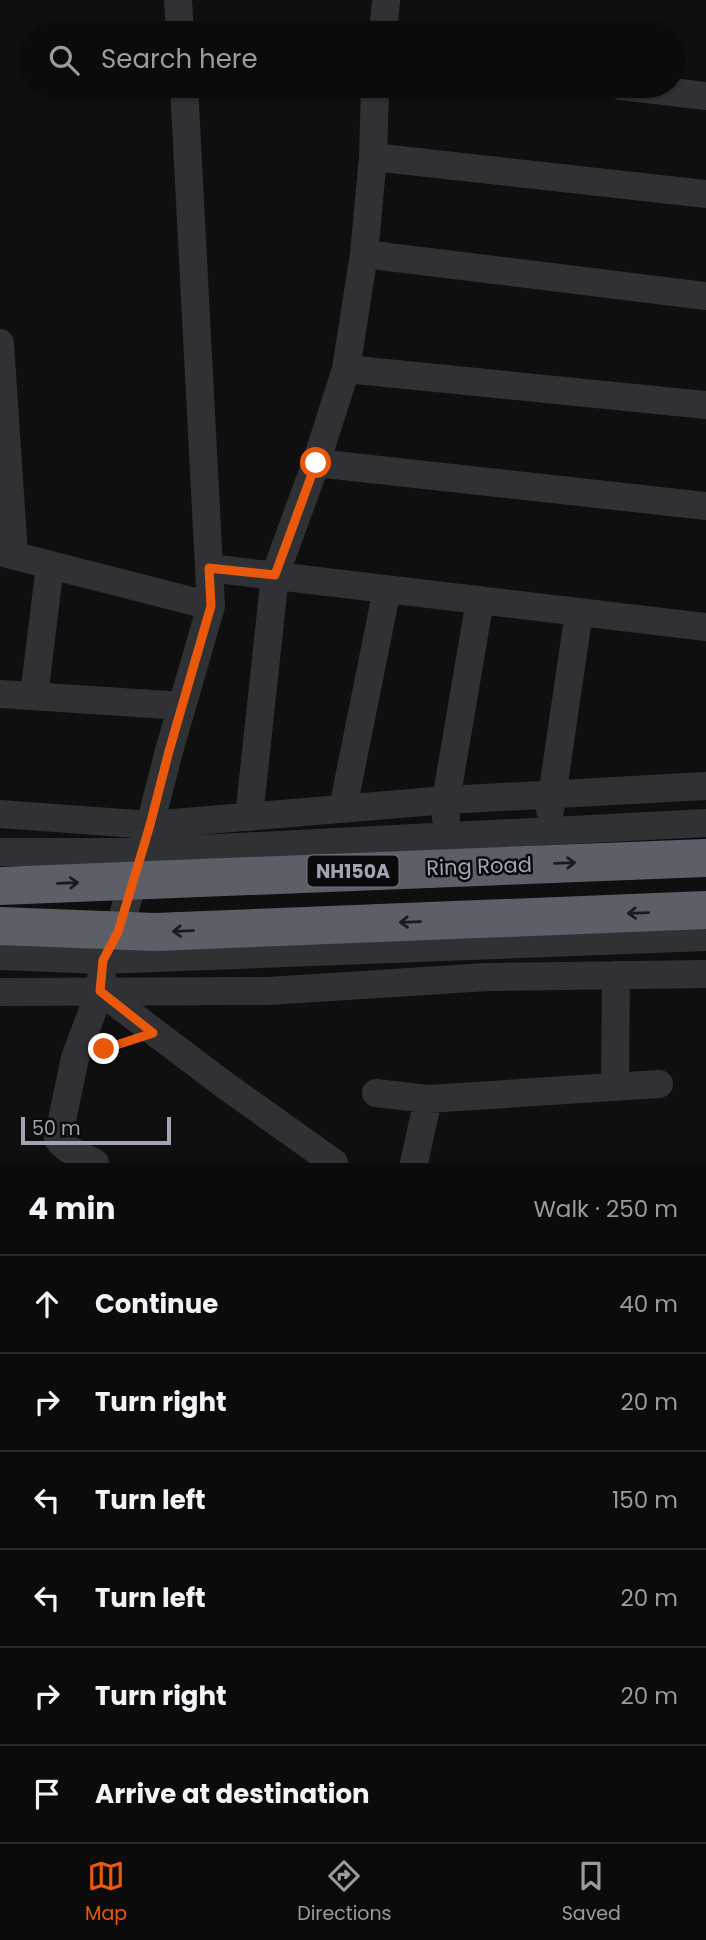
<!DOCTYPE html>
<html lang="en">
<head>
<meta charset="utf-8">
<style>
	:root { --surface:#0b0b0c; --page:#19191a; --text:#f1f3f6; --muted:#9a9b9d; --line:#2b2b2d; --accent:#ea580c }
	body { margin:0; font-family:Poppins,sans-serif; background:var(--page); color:var(--text) }
	.scale { position:absolute; left:21px; bottom:18px; width:150px; box-sizing:border-box; padding-left:7px; border:4px solid #9fa5b2; border-top:0; font-size:19px; line-height:24px; white-space:nowrap; color:#9fa5b2; -webkit-text-stroke:5px #0a0a0b; paint-order:stroke }
	.stop { position:absolute; width:21px; height:21px; margin:-16px; border:5px solid #ea580c; border-radius:50%; background:#fff }
	.stop.end { background:#ea580c; border-color:#fff; box-shadow:0 2px 7px #0008 }
	.list { margin:0; padding:0; list-style:none }
	h2 { display:flex; justify-content:space-between; align-items:center; height:91px; margin:0; padding:0 28px; font-size:30px }
	h2 small { font-size:23px; font-weight:400; color:var(--muted) }
	.list li { display:grid; grid-template-columns:46px 1fr auto; gap:21px; align-items:center; box-sizing:border-box; height:98px; padding:0 28px; border-top:2px solid var(--line) }
	.list b { display:block; font-size:26px; white-space:nowrap }
	.list em { font-size:23px; font-style:normal; color:var(--muted) }
	.icon { flex:none; width:38px; height:38px; fill:none; stroke:currentColor; stroke-width:2; stroke-linecap:round; stroke-linejoin:round }
	.map { position:relative; flex:none; width:706px; height:1163px; overflow:hidden }
	.search { position:absolute; background:var(--surface); box-shadow:0 2px 5px #0004; left:21px; right:21px; top:21px; height:77px; display:flex; align-items:center; gap:18px; box-sizing:border-box; padding:0 24px; border-radius:38px; color:var(--muted); font-size:26px }
	.sheet { height:679px; background:var(--surface) }
	nav { display:flex; justify-content:space-around; align-items:center; box-sizing:border-box; height:98px; border-top:2px solid var(--line); background:var(--surface); font-size:19px; color:var(--muted) }
	nav a { display:grid; justify-items:center; gap:4px }
	nav .on { color:var(--accent) }
	.map>svg:first-child { display:block }
	.lines { fill:none; stroke-linecap:round; stroke-linejoin:round }
	.path { stroke:#36383c; stroke-width:3.5; stroke-dasharray:3.5 5; stroke-linecap:butt }
	.minor { stroke:#303135; stroke-width:28 }
	.highway { stroke:#5c5f67; stroke-width:38 }
	.oneway { stroke:#1a1b1d }
	.route { stroke:#ea580c; stroke-width:9 }
	.labels { text-anchor:middle; dominant-baseline:central; stroke-width:5; stroke-linejoin:round; paint-order:stroke }
	.shield { fill:#0a0a0b; stroke:#727680; stroke-width:2 }
	.shield-label { font-size:19px; font-weight:bold; fill:#9fa5b2 }
	.street-label { font-size:21px; fill:#9fa5b2; stroke:#0a0a0b }
</style>
</head>
<body>
<div class="map">
<svg width="706" height="1163" viewBox="0 0 706 1163">
	<rect width="100%" height="100%" fill="#0f0f10"/>
	<g class="lines">
		<!-- path -->
		<path class="path" d="M103 1051 104 1049 128 1041"/>
		<!-- minor -->
		<path class="minor" d="M178 0 180 33
			M383 33 386 1
			M184 86 211 606 169 751 150 825 118 932 103 960 100 991 226 1086 334 1163
			M621 86 706 96
			M373 157 706 194
			M364 254 706 296
			M0 343 14 555
			M346 369 364 254 373 157 375 86
			M316 463 706 506
			M0 552 211 606
			M209 568 706 627
			M0 694 182 706
			M34 696 50 565
			M343 808 387 589
			M550 810 579 612
			M0 814 150 825 446 800 706 786
			M249 817 275 575 316 463 346 369 706 405
			M446 818V800L480 600
			M0 852H141L706 823
			M0 956 103 960 706 937
			M0 992 268 991 487 977 706 974
			M615 1087 616 975
			M376 1093 428 1099 659 1084
			M95 1163C82 1155 66 1151 58 1139L75 1058 100 991
			M414 1163 428 1099"/>
		<!-- highway -->
		<path class="highway" d="M0 886 706 858
			M0 926 155 932 706 910"/>
	</g>
	<!-- one-way arrows -->
	<defs><path id="oneway-shaft" d="M-6 0H5M1.5-3L5.5 0L1.5 3" fill="none" stroke-width="1.6" stroke-linecap="round" stroke-linejoin="round" transform="scale(1.75)"/></defs>
	<g class="oneway">
		<use href="#oneway-shaft" transform="translate(565 863) rotate(-2)"/>
		<use href="#oneway-shaft" transform="translate(68 883) rotate(-2)"/>
		<use href="#oneway-shaft" transform="translate(638 913) rotate(178)"/>
		<use href="#oneway-shaft" transform="translate(410 922) rotate(178)"/>
		<use href="#oneway-shaft" transform="translate(183 931) rotate(178)"/>
	</g>
	<g class="lines">
		<!-- route -->
		<path class="route" d="M104 1049 153 1033 100 991 103 960 118 932 150 825 169 751 211 606 209 568 275 575 316 463"/>
	</g>
	<g class="labels">
		<!-- shield labels -->
		<rect class="shield" x="307.5" y="855.5" width="91" height="31" rx="5"/>
		<g class="shield-label">
			<text x="353" y="871">NH150A</text>
		</g>
		<!-- street labels -->
		<g class="street-label">
			<text transform="translate(479 866) rotate(-2)">Ring Road</text>
		</g>
	</g>
</svg>
<div class="scale">50 m</div>
<div class="stop" style="left:316px;top:463px"></div>
<div class="stop end" style="left:104px;top:1049px"></div>
<div class="search"><svg class="icon" aria-label="search" viewBox="0 0 24 24"><circle cx="10" cy="10" r="6"/><path d="M15 15l6 6"/></svg>Search here</div>
</div>
<section class="sheet">
<h2>4 min<small>Walk · 250 m</small></h2>
<ul class="list">
<li><svg class="icon" aria-label="ahead" viewBox="0 0 24 24"><path d="M12 20V5M6 11l6-6 6 6"/></svg><div><b>Continue</b></div><em>40 m</em></li>
<li><svg class="icon" aria-label="right" viewBox="0 0 24 24"><path d="M7 20v-9h11M14 6l5 5-5 5"/></svg><div><b>Turn right</b></div><em>20 m</em></li>
<li><svg class="icon" aria-label="left" viewBox="0 0 24 24"><path d="M17 20v-9H6M10 6l-5 5 5 5"/></svg><div><b>Turn left</b></div><em>150 m</em></li>
<li><svg class="icon" aria-label="left" viewBox="0 0 24 24"><path d="M17 20v-9H6M10 6l-5 5 5 5"/></svg><div><b>Turn left</b></div><em>20 m</em></li>
<li><svg class="icon" aria-label="right" viewBox="0 0 24 24"><path d="M7 20v-9h11M14 6l5 5-5 5"/></svg><div><b>Turn right</b></div><em>20 m</em></li>
<li><svg class="icon" aria-label="arrive" viewBox="0 0 24 24"><path d="M6 21V4h12l-3 4 3 4H6"/></svg><div><b>Arrive at destination</b></div></li>
</ul>
</section>
<nav>
<a class="on"><svg class="icon" aria-label="map" viewBox="0 0 24 24"><path d="M3 6l6-2 6 2 6-2v14l-6 2-6-2-6 2zM9 4v14M15 6v14"/></svg>Map</a>
<a><svg class="icon" aria-label="directions" viewBox="0 0 24 24"><path d="M12 3l9 9-9 9-9-9zM9 14v-3h6M13 9l2 2-2 2"/></svg>Directions</a>
<a><svg class="icon" aria-label="saved" viewBox="0 0 24 24"><path d="M7 4h10v16l-5-4-5 4z"/></svg>Saved</a>
</nav>
</body>
</html>
